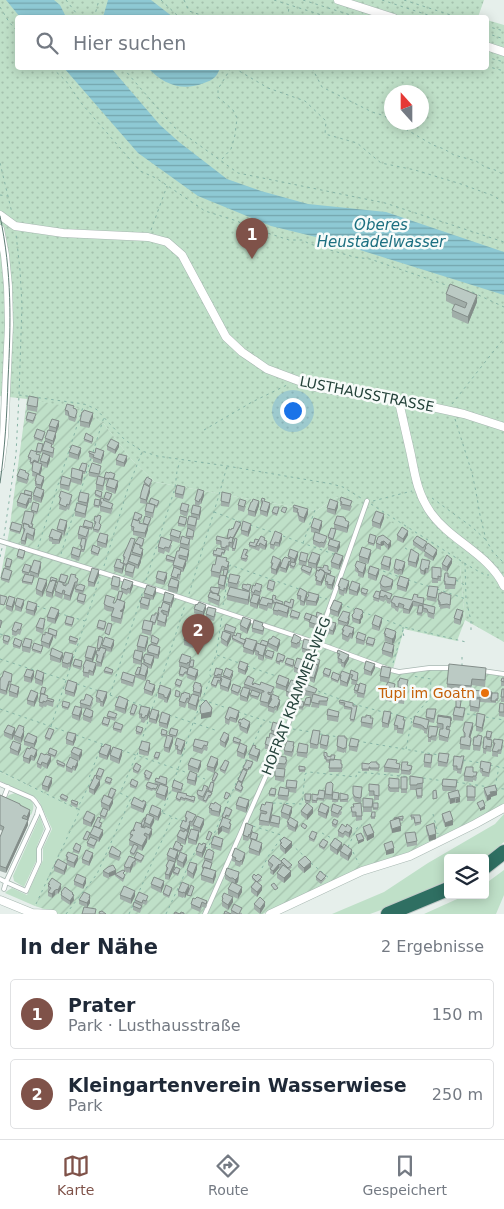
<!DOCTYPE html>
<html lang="de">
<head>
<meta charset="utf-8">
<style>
	:root { --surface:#fff; --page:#f6f6f7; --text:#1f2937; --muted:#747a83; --line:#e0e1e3; --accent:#7f5249 }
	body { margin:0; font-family:"DejaVu Sans",sans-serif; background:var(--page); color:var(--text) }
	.controls { position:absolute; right:15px; bottom:15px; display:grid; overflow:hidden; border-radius:5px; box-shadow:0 2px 12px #0003 }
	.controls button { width:45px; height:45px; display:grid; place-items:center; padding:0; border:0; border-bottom:1px solid var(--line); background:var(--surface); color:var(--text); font:25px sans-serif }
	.compass { position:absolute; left:384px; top:85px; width:45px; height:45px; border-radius:50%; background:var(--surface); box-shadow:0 2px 12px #0003; rotate:339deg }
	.you { position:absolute; left:292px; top:410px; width:18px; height:18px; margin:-12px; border:4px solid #fff; border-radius:50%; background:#1a73e8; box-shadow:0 0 0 8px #1a73e833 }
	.badge { display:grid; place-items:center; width:32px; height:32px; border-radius:50%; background:var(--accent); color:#fff; font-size:16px; font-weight:700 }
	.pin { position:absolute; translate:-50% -41px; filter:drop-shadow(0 1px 2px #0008) }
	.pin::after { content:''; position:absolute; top:26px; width:18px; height:15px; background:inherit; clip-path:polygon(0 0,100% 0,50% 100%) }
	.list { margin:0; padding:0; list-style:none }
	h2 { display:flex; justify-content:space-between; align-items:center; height:65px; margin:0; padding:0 20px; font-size:21px }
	h2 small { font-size:16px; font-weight:400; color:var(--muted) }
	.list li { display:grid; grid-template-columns:32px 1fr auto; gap:15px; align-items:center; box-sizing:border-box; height:70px; margin:0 10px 10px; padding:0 10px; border:1px solid var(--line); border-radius:5px }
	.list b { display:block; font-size:19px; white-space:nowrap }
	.list p { margin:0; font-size:16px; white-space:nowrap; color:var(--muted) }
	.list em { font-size:16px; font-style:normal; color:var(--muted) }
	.icon { flex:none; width:28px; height:28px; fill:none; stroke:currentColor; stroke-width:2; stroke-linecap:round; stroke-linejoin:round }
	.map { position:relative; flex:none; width:504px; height:914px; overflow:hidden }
	.search { position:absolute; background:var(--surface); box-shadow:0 2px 12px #0003; left:15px; right:15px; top:15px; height:55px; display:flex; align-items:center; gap:12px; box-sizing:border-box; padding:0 18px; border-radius:5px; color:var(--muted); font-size:19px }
	.sheet { height:225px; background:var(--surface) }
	nav { display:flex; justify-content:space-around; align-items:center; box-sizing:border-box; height:70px; border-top:1px solid var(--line); background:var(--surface); font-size:14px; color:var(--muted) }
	nav a { display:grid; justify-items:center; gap:2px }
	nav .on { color:var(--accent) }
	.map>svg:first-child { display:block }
	.grass { fill:#bfe0c8 }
	.park { fill:url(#park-dots); fill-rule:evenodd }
	.garden { fill:url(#garden-furrows) }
	.water { fill:url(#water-rules) }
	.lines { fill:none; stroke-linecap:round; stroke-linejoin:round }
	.service-casing { stroke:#a8b8b2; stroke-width:5.5 }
	.minor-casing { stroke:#a8b8b2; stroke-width:9 }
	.motorway-casing { stroke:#c2cac8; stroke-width:16 }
	.path { stroke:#86b3a5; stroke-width:1; stroke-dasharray:2.5 4; stroke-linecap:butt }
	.service { stroke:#fff; stroke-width:4 }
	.minor { stroke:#fff; stroke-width:8 }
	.motorway { stroke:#2f6f62; stroke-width:14 }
	.tram { stroke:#5f7d75; stroke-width:1 }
	.wall { fill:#a1aea9; fill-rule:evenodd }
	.shaded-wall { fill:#838d89 }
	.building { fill:#bbcac4; stroke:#838d89 }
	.food-dot { fill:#e8710a; stroke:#f7fbf9; stroke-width:2 }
	.labels { text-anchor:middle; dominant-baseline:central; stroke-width:5; stroke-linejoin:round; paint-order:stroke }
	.street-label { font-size:14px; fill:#24423a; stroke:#f7fbf9 }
	.food-label { font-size:14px; fill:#c56008; stroke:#f7fbf9; text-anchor:end }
	.water-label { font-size:15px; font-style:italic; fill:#1c6f80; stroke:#f7fbf9 }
</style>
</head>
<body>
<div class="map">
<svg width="504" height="914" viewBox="0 0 504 914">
	<defs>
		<pattern id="park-dots" width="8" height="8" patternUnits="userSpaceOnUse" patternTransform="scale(1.25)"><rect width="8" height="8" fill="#bfe0c8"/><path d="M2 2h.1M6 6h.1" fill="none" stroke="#a4c1ad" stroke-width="1.8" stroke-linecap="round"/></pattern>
		<pattern id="garden-furrows" width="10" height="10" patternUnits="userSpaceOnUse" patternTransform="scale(1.25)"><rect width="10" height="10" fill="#bfe0c8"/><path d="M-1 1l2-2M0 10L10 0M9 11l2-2" fill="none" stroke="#a4c1ad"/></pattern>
		<pattern id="water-rules" width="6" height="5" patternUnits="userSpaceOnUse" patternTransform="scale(1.25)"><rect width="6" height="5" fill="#8ec9d4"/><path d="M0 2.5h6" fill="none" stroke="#74a5ad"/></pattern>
	</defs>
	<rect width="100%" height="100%" fill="#e6efeb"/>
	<!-- grass -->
	<path class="grass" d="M0 772 79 810 35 906 5 893 7 891 12 888 27 895 43 860V848L52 829 39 801 36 798 0 781Z
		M15 793C29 797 38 800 31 815L20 810 6 798 9 795Z
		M504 814V842L485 858H448V880L389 907 370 914H332L384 892 428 863 495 824Z
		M40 816 44 829 37 846V859L24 887 14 881 13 876Z
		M504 870V895L496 914H424L466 895H485V884Z"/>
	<!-- park -->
	<path class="park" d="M0 0H484L478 17 479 18H18V68H486L487 20 504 25V642L465 620 460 566 337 497 316 511 155 482 131 459 104 424 81 410 27 399 0 396ZM392 92H422V122H392Z"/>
	<!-- garden -->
	<path class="garden" d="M27 399 81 409 104 424 131 459 155 482 316 511 337 497 367 507 460 566 465 620 457 641 404 629 393 669H449L504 676V804L472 823 408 853 363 868 263 914H59L35 906 78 810 0 772V579L9 532Z"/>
	<!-- water -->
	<path class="water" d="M6 0H54L60 5 66 17H20Z
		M108 0H151L173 17H103Z
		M64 68H111L160 125 179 142 227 179 261 191 308 204 386 212 504 252V295L328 240 271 226 198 196 138 153Z
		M148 68H220C217 77 213 80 204 83 182 92 163 84 148 68Z"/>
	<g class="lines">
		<!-- service casing -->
		<g class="service-casing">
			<path id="service" d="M0 541 161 591 317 643 391 670 399 672 429 668H454
				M483 671 504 674
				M0 784 32 798 35 801 39 807 37 815 6 882 0 879
				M3 800 8 787
				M4 889 6 882 26 891 39 862V849L48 829 39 807
				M205 914 287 728 367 501"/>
		</g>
		<!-- minor casing -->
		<g class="minor-casing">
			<path id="minor" d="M338 0 394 18
				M486 46 504 52
				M0 215 15 226 63 233 148 237 167 242 182 255 226 337 242 352 267 369 315 387 432 407 464 414 504 427
				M0 229 5 255 8 286 9 325 4 437 0 467
				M399 402C403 420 407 437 411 455 415 476 418 495 431 513 451 541 489 554 504 586
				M0 900 32 913 53 914
				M270 914 362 871 410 856 475 824 504 808"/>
		</g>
		<!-- motorway casing -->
		<g class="motorway-casing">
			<path id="motorway" d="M485 867 504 852
				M388 914 448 889"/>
		</g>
		<!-- path -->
		<path class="path" d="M66 0 80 18
			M161 0 180 18
			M184 0 189 11 210 18
			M274 0 331 18
			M303 0 360 18
			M382 0 437 18
			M404 0 460 18
			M0 7 9 22 18 32
			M94 18 99 0
			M288 18 289 5
			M486 26 504 31
			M486 33 504 39
			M486 57 504 62
			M486 66 504 71
			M52 68 66 81 82 104 140 171 156 178 205 211 237 221 249 227 289 240H302L310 244 354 257 370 259 449 286
			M123 68 174 127 238 173 385 203 504 242
			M234 68 268 88 305 101 326 121 325 134 357 143 381 163 415 170 461 184 494 196 504 203
			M312 68 322 87 372 112 385 116 392 125 402 127 433 145 444 149 454 155 476 161 485 167 495 170 504 175
			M222 159 231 149 235 135 237 118 233 110 218 97V89L231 68
			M0 163 12 213
			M0 195 7 196
			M151 230 167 186
			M460 289 472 292 504 307
			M19 395 84 404 96 409 125 440 142 451 157 456 227 466 332 484 343 487 361 498
			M452 404 504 338
			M455 419 472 473 476 492 480 515 486 540 493 552 504 563
			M204 430 252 402 287 385
			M93 452 104 417
			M432 498 472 527 486 540
			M373 501 412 491
			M371 504 469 566 485 575H489
			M214 512 244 523
			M250 525 275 533
			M4 536 16 454 19 395 22 305 20 270 16 234
			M283 536 336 555
			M303 543 315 510
			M38 547 84 404
			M405 548 410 551
			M61 554 91 458
			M0 557 2 548
			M465 563 466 599 471 621V632
			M104 566 128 488 142 452
			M377 569 400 577
			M146 580 175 488 177 471 180 461
			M408 580 431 587
			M456 580 466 586
			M437 589 466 599
			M189 594 219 495 227 466
			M319 597 327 599
			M341 604 356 610
			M223 605 230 565 299 589
			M37 606 49 610
			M362 612 374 616
			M58 613 85 621
			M381 618 404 627 466 642
			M403 627V630L404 638
			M0 634 13 637
			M217 655 239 663
			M462 657V666
			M0 659 37 671
			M393 663 403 630
			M247 666 279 677
			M44 673 66 680
			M77 684 99 691
			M318 691 345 701
			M110 695 143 591
			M110 695 118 698
			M127 700 151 709
			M203 700 230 709
			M353 704 383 712
			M0 709 70 733
			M152 709 185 605
			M238 712 273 723
			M390 713 398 715
			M467 714 477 715
			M169 715 215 730
			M404 717 412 719
			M486 717 504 720
			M51 726 100 577
			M293 729 311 732
			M320 734 339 737
			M76 735 105 745
			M357 741 439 755
			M253 745 263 721
			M406 749 412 719 430 698 431 679 412 676
			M121 750 191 774
			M137 755 152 709
			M463 760 481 763
			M490 765 504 768
			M0 771 77 809 92 779 89 778 102 744
			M197 776 205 779
			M423 778 444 781
			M174 781 193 723 211 677 209 673 216 655 222 616
			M456 782 489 787
			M495 787 499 767
			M495 788 504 789
			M134 800 120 793 136 756
			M273 803 302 804 305 774 309 772 356 777 357 772 412 777
			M145 804 152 808
			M162 812 172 788
			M163 813 182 821
			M433 814 438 834
			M253 826 281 835 284 838
			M322 833 335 840
			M291 844 304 856
			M205 847 208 848 249 753
			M348 847 357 828 362 825
			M353 852 359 864
			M311 863 329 878
			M262 868 269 855 282 837
			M36 904 80 810 78 809
			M66 914 97 874 131 798
			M129 914 172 818
			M166 914 198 845H199"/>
		<!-- service -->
		<use href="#service" class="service"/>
		<!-- minor -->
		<use href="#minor" class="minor"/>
		<!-- motorway -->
		<use href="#motorway" class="motorway"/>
		<!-- tram -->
		<path class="tram" d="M0 216C12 273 11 322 8 380 7 414 5 448 0 483"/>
	</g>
	<!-- wall -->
	<path class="wall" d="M446 294 477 302 468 324 452 317V310L454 305 446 301Z
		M38 403 37 412 27 410V405Z
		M74 408 77 417 75 422 69 420 68 416 65 415V410Z
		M36 417 33 424 26 421V419Z
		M93 417 89 428 80 426V421Z
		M49 426H59L56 433V437L53 445H52V447L54 453 53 458 50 457V460L47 468 42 466V469L40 475 44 481 41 490 44 495 41 503 33 500V495L36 487V486H35V481L36 477 32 476 33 465 30 464 31 461 28 459V457L36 452V451L43 447 45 441V438L49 430ZM42 450V454L40 461V464L38 463 40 458 36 454 37 453 41 454Z
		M45 434 42 442 34 439V437Z
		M84 439H93L92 444 84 441Z
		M107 446 119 447 115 454 107 450Z
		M69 452H81L78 460 69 457Z
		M89 453 104 455 101 464 93 462V459L89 457Z
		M116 460 127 461 124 467 116 465Z
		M87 467 85 474H83L81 485 71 482 69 491 60 488V484L71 479V477L79 470Z
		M101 471 99 477 104 478 115 476 114 480 118 486 115 494 106 490V486L108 481 105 480 103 491 96 489V484L98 478 89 476V472Z
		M26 473 29 479 27 484 17 481V476Z
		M144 482 152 483 150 487V492L146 504 140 503 141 493Z
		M185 491 183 499 175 497V493Z
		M32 492V501L31 503H29L26 509 17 506V502L24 494Z
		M95 494H102L101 498 113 508 111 514 100 511V503L99 508 94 507V505L100 500 101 499 95 496Z
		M112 496 109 502 104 500V498Z
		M204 496 201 504H200L199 506 195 505V500Z
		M59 497 72 500 69 510 67 509 66 511 59 509 60 502Z
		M231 498 229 507 221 506V501Z
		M89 499 85 518 75 516V511L78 504V501Z
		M261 501H265L270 507 267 517 260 514V510L261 506Z
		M340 501 352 506 350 511 341 509V506H340Z
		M159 503 157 508 155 507 153 518 145 515V511Z
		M238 505 246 506 244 512 238 510Z
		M39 506 37 514 33 513 34 516 32 524 35 533 33 541 27 538 25 545 21 544V540L23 533V526L22 525V523L31 512V510Z
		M259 506 255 517 248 515V510Z
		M293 507 308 514 304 523 299 521 297 513 293 512Z
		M338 507 335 515 327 512V508Z
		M189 509 187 517 180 514V510Z
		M279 510 277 516 272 514V512Z
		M201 512 199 520H197V523L195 531 190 530 194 531 193 540 190 539V544L189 550V554L187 562H186V565L183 572H181L180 580 178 579 179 585 177 593 168 591V586L173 570V563L166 561V559L175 558 179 551 180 547V543L186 538 188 529H187V524L191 516V513Z
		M142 517 141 520H139L140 523 143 524 151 520 148 528V527L145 538 133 535V531L131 530V526L133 519Z
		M101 518 99 524 101 527 99 532 98 533 93 531 95 524H94V521Z
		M384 518 380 529 372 526V521Z
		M344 519 349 526 347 533 334 529 336 532 333 540 340 547 337 553 328 550V545L330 540 328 539V537L334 529V524Z
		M187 520 185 527 178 526V523Z
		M93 525 92 530 89 529V533L84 552H81L79 561 71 558V554L81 550V548L80 547V545L82 540 78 539V534L83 527V526Z
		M241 525 233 540V544L237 541 235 551H232V548L229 547V551L226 550 224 555 222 554 221 557 227 561 229 566 224 590 220 589 218 595 220 600 219 606 208 601V597L210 591 218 588 219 578 211 576V571L215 565 217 557 213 556V554L216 551 221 549V545L216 544V540L227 538 231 530ZM222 571H224L223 575H221Z
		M67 526 64 536 62 535 59 544H52V542L49 541V537L57 531V529Z
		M322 526 319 533 327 541 324 548 321 547 320 548 313 544V540L315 533 311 532V527Z
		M22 527 20 534 10 531V529Z
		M251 529 248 537 241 534V530Z
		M170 535 181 536 179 543 170 540Z
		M397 535H408L403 543 397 540Z
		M378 537 391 546 388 550 384 545 381 546V550L376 548V543Z
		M282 539 279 547 275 546 274 550 270 548V544Z
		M376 539 374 546 368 544V542Z
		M108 540 106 548 97 546V541Z
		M259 540H265L267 546 265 550 260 548 259 551 249 547V545Z
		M135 541 130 558 132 554V552L144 541 142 548 140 547 143 554 141 560V559V562L138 569 135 568 133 578 125 575V571L126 567 124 566 122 574 114 571V567L121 562 123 563 124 559H123V556Z
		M413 541 427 544 437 554 433 561 424 556 425 550 423 552 413 545Z
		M172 545 169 553 165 551 164 554 158 552V547Z
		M100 550 98 556 91 554V551Z
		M248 552 246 556 248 559 246 562 241 560V558Z
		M25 553 23 560 17 558V556Z
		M371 554 368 564 359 561V556Z
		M288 556H298L294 569 290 568V566H289L286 573 280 571 281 566 276 575 271 573V563L281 564 288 558Z
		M308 559 306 566 312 571 310 576 301 571 303 566 299 565V560Z
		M320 559 316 569 308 566V562Z
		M419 559 416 568 408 565V561Z
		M343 560 339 570 331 567V562Z
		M12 562 10 570 5 568V566Z
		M391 563 389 571 381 569V564Z
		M452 563 447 572 442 569V564Z
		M31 566 29 575H30V571L41 567 38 578 34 577 32 585 22 583V581L27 575 22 573V571Z
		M355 566 366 569 363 578 358 576V573L355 571Z
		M405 566 402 575 399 574V575L394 573V568Z
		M430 566 428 573H426L424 575 421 574 420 572V568Z
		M432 567 441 568V581H438V583H432Z
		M316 570H328L331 574 330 575 335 581 332 590 327 588V586L325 585V581L327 575H325V577L321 586 316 585V581H315Z
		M12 573 9 583 1 580V578Z
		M368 573H379L376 581 368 578Z
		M445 573 448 577 456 582 455 589H445V585H444Z
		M99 575 94 587 88 586V581Z
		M68 578 65 585H63L66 586 76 578 78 583 77 585 85 588 83 594 75 592 76 587 75 586 70 601 64 599V595H63L62 599 55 596V591L59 581Z
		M156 578H167L164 585 156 583Z
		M57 581 52 598 46 596V591Z
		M240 581 237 589 228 587V582Z
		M120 583 119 591 118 590V591L111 589V585Z
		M380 583 393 584 391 590 385 592 382 591 380 588Z
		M275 584 273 592 267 590V588Z
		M409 584 406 592 397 589V585Z
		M47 585 42 597 36 594V589Z
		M349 585 346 594 344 593V596L339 594 338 586Z
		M133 586 130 594 128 593 127 595 123 593 120 601 125 607 123 612V617L121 624 111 621V616L113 612 107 611 104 609V604L115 603 121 591V588Z
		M251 587 249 592 250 597 248 605 227 600V595L242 590V588Z
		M349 589H360L357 596 349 594Z
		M262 590 260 596V600L257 609 250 606V602L252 596H251V591Z
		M304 590 307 596V599L308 597V595L319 599 316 606 306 605V601L304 606 300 605V600L297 599V595Z
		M376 591 392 599 390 604 387 603V601L385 600 384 602 379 600V602L373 600Z
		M165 592 174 599 171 608H170L168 617H167V620L165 627 157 625 158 616 155 625H153L151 636 142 633V629L150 621 155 615 158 613 159 607 161 608Z
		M361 592 368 593 366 597 361 594Z
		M438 592 436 602 427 600V596Z
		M144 593H156L153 600 150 599V604L148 610 140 608V603L144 597Z
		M86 597 84 605 77 602V600Z
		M418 597 424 604 435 607 434 619 428 617 427 613 423 612V609L422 616 417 615 419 607 413 606 409 614 403 613V609L399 608 398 612 395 610V609L391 607V602L412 600Z
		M15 598 12 612 6 609V605Z
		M276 599 283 605 294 603 292 610 289 609V611L287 618 278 615V616L273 614V610L275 605 273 604 272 609 268 608 267 611 259 608V604Z
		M451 599 450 609 447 608 440 609V607H439V605L438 604V600Z
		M24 604 21 612 15 610V605Z
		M342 607 338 617 330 614V609Z
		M26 609H37L34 616 26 613Z
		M194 609H206L203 617 194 613Z
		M206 614H216L214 621 206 619Z
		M59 615 55 624 47 621V617Z
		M300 615 298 620 290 618V616Z
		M352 615 363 617 361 620V623L359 624 353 622 352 620Z
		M463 615 460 625 454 623V618Z
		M322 616 318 630 309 627V622L304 620V618Z
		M350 618 348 625 353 628 354 633 352 639 350 638 348 642 342 639V630L344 626 338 624V620Z
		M74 620 72 627 65 625V623Z
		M202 620 200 628 198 627V630L196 636V641L193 648 184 645V640L188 633 185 632V628L192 624Z
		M382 622 379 631 372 629V624Z
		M45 624 43 634 36 631V627Z
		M106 624 104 631 97 629V627Z
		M251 624 247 634 240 630V625Z
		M263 626 264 631 263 635 252 632V628Z
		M325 628H336L333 635 325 633Z
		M22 629 20 635 18 634 16 636 12 635V630Z
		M224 630 236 632 234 636 241 637V638L257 645 268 642 280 644 277 652 268 647V646L267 649H266L263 661 258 659V656L255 655V651L253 655 243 652 244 646 232 640V637H231V639L227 647 221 643V638L224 631Z
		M48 633 57 634 56 639 53 637 49 649 43 646 41 654 32 651V649L41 645V641L45 635Z
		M384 634 396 637 394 643 392 644 385 641Z
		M356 638 366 639 364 645 356 643Z
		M10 639 8 645 3 643V640Z
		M69 640 78 641 76 645 69 643Z
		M103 640 101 647 102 648V645H114L111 652 106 651 105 658 104 657 101 667 96 666 97 659 96 658V654L99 651 97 650V648Z
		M159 641 157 646 151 644V642Z
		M148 642 145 652 137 650V646Z
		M200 642 201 648H199L198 651H195V648Z
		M291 642 301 643 299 648 298 647 297 649 291 647Z
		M375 642 373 647 366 645V643Z
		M22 643 20 649 13 647V644Z
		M32 645 30 653 22 651V646Z
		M312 646 308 654 302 652V648Z
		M96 648 93 662 96 668 93 676 89 675V678L83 676V666L85 661V657Z
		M147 650 160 652 158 659 154 658V661L151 669 148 668V672L145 681 135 677V681L133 687 121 683V679L135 676V674L141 668 143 664V659L147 654Z
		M382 650H394L392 658 382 654Z
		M337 653 349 659 344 668 341 666V664L338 663Z
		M50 655 63 657 60 663 50 660Z
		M265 655H274L272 660 265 658Z
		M143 657 141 665 133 663V658Z
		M285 658 283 663 280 662V665L276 663V661Z
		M73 659 70 668 68 667V669L62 667V662Z
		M179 662H194L193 668 198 675 195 681 187 678 188 671 187 675 185 674 183 677 179 676 180 667H179Z
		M320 662 314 683 310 681V677Z
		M285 663H294L293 668 285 665Z
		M82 664 81 670 73 667V665Z
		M307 666 303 675 294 672V667Z
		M238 668 248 669 245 675 238 672Z
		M375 668 371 676 364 674V669Z
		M351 670 358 677 357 684 366 690 364 698 357 697V694L354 693 355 685 351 684 352 679 350 678 347 687 340 685V675L350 674Z
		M104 671 113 672 112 675 104 673Z
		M223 672 221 678 218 677H217L221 678 223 677V675H233L231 680V684L228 692 220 689V684L218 683 216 688 211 686 214 675Z
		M331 672 329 678 323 676V673Z
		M391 673 389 682 395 686 394 691H393V694L391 702 382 699V695L386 688 388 683 380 681V676Z
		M486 675 485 687 472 685 471 693 447 690V684Z
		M24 676H34L31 683 24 681Z
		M44 677 42 686 35 683V678Z
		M340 677 338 683 331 680V678Z
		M504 678V686H501V681Z
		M12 679 11 684 19 691 17 698 9 696V691L10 686 9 685 6 695 0 693V681Z
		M398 681 408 685 406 694 405 693 404 704 396 703V698L398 690Z
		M150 683 155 689 152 696 144 693V689Z
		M182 683 180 688 175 686V684Z
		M254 683 274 691 273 695 279 699 280 704 277 711 275 710 274 713 268 711V707V708L260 705 262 694H260L258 700 250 697 252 691H250V694L247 702 240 700V695L244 687V684Z
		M276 683H289L286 691 276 688Z
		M295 684 298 689 294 699 286 696V691Z
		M201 686 202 691 200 698 199 697 196 711 188 708V703H187L185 708 179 706V701L183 694 190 698 193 695V687Z
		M77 688 74 697 65 694V690Z
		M504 689V702H501V697Z
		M46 690 45 695 48 698 54 700 53 707 47 705 46 707 43 706V708L39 706 40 694Z
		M231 690H241L238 696 231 693Z
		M303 690 317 694V695L328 698 327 706 319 705V708L311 707 313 697 303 695Z
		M472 690 492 694 498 693V701H496V703L480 702 479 712 470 711V698H472Z
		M158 693H171L167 703 164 702V700L158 698Z
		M38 697 34 707 27 704V700Z
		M96 697H107L103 707 100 706V703L96 702Z
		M91 698 93 703 90 710 93 715 92 721H91V723L83 720V715L86 709 82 708V713L79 721 72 718V714L80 707V703L84 700Z
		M311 700 310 707 304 706V704Z
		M340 700 353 706 357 709 354 722 350 721 352 710 344 709V706L339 704Z
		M304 702 303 710 299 709V707Z
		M128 704 125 714 115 710V706Z
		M504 704V717L499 716V712Z
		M62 706H70L68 710 62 708Z
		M229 707 239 716 236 723 230 721 229 725 225 723V718Z
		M137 708 134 716 130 715V713Z
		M461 708 465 713 463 721 453 720V715Z
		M150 713 147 720H146L144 723 141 722V719L139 718V714Z
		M436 714 434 723 429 722 427 734 424 733V731L421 729 413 727V723L426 719V717Z
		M327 715 339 716 338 722 327 720Z
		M107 716 117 717 115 721 110 719 108 727 102 725V723L107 718Z
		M159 716 156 724 149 722V718Z
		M391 717 388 728 382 727V722Z
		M370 718 373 723 372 729 361 726V722Z
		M170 719 167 729 159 726V722Z
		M451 719 448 742 439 740V735L442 729 438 728 436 741 431 740V742H428V737L437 727V723Z
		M485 719 482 732 476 731V726Z
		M404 720 405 725 403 734 397 733V730H394V725Z
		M238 722 250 726 247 734 240 730Z
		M24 727V736L21 743 14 740V736L12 740 4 736V732H15Z
		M123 727 121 733 113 730V728Z
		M473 728 470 738 471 742 470 750 460 749V744L464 737 463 730Z
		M143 730 141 735 136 734V731Z
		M271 730H282L279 737H277V744L276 747 274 749 271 748V749L274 752 269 762V755L267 754V749H265V744L271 734Z
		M54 732 50 741 45 739V737Z
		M178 732 176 738 173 737V742L169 753 164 751V747L169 736V734Z
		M167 733 166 737 161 736V734Z
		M492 735 491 740 492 744 491 752 486 751V754L483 753V748L486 737Z
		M320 736 318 748 317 749 310 748V743Z
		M345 738 347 743 346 753 344 752V753L337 751V746Z
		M66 739H76L73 746 66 744Z
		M195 739 208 747 207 751 204 750 202 754 193 751V746Z
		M229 739 225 748 220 745V740Z
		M24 741H37L34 748 37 755 34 761 31 760 29 764 23 761V757L31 747 24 745Z
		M233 741 241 742 240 744 247 751 244 759 237 756V751L239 745 233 743Z
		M329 741 327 750 320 748V744Z
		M482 741 480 751 473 750V745Z
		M294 742V751L292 757 285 755 284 754V749Z
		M493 743 503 745 501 754H498V757L492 756Z
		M359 744 357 752 349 750V746Z
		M175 745H185L181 755 177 754V750L175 749Z
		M10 748 21 749 18 756 10 753Z
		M150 748 148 756 139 754V749Z
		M256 748 260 754 257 762 249 758V754Z
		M308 749 307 758 297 756V752Z
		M111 751 107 760 99 757V753Z
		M71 752 82 755 79 761 71 757Z
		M324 752 327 756 341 764H342V772H329V763L326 762V759H324Z
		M48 753H57L55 758 51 756V761L47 769 42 766 41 769 37 767V763L45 755H48Z
		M110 755H122L119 764 110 760Z
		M160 755 158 760 154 759V757Z
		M449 759 447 767 438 766V761Z
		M57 760 65 766 64 768 57 765Z
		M286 760 287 764 285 769 279 768 285 774 284 782 275 780V768H274V763Z
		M432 760 431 768 424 767V762Z
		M464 761 461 774 457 773V771L453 770V766Z
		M362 763 379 764V771L370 770V769H369V771H362Z
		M397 763 400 768 399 773 384 772V767Z
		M218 764 214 773 207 770V766Z
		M229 764 225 774 220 771V769Z
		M253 764 250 770 249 769 247 772 242 783 243 789 241 793 235 790V788L238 782 243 768Z
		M78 765 75 771 73 770 72 773 66 771V766Z
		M188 765 201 766 198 773 188 770Z
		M407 765 412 766 411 774H410V775L401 774V770Z
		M299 766 305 767V772H299Z
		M480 768H491L489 777 482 776V774L480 772Z
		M133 769H141L138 774 133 772Z
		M104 772 101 780 97 778 100 785 94 795 89 792V788L96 775Z
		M473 772 477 777 476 781 473 780V782L464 781V776Z
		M144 774 152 775 149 781 145 780Z
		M218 776 214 783 212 794 210 798H209L206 803 198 799 197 793 202 791 208 789 212 782V780Z
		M410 776 423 778V788H419H422V798L417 799 416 790H410Z
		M401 777H407V793H401Z
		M167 778V787L168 792 165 801 156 797V793L159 787 158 786 156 791 153 790 152 791 146 789V786L155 784V781L159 779Z
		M187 779H197L195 786 187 783Z
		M399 779V792H390L388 790V785Z
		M287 780 297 786 296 793 289 792 288 801 278 799V795L286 788Z
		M105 781 112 782 110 785 105 783Z
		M52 783 48 792 42 789V785Z
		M130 784H138L136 789 130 787Z
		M369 784 379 785V800H374V796H369Z
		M442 785H457L456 790 460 802 450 804 448 797V793L453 791H443L442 789Z
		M467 786 475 787V801H467Z
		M172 787 183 788 181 793 195 800 194 803 185 800V801L181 800 180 802 176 800 178 793 172 791Z
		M333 788 332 800 325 799V794Z
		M484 788 497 795 491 797V799L487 801 484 793Z
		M276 789 275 797 269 796V794Z
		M325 791 324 801 317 800V803H312V794L318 795Z
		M333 792 339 793 338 802H332Z
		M362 792 361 802 360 803 355 802 353 798V794Z
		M116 793 113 799V803L109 811 101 807V802L108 796Z
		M305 794H311L310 803H305Z
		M0 795 20 806 30 815 28 821V825L6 873 0 871V837L3 831 0 830Z
		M348 795V802H340V800Z
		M60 797 68 800 66 802 60 799Z
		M363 798 373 799 372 812H375V819H371L372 812H363Z
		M71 802 78 805 77 808 71 805Z
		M373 803H378V810H373Z
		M131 804 146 806 143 813 131 808Z
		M333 804 342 812 341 815H340L338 818 331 816V811Z
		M236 805H249L246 813 236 809Z
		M351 807 362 816V820L356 821V817H352Z
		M209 808 221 810 219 817 211 815V814L209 813Z
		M273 808 269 826 259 825 260 810Z
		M301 811 313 813 307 820 301 815Z
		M318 811H329L326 819 318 815Z
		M232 812 229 818 226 817V818L231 823V828L229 834 222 831 218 835 222 817Z
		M281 812H292L289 819 298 826 295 832 288 829V827H287V822L288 820 281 817Z
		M108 813 105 820 100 817V815Z
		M149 813 161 814 158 821 154 819V822L151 829 152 834 149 840 147 839V842L142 851 138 849 134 856 130 854V852L133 847 129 845 130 834 133 831V830L141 824 149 815Z
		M442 814 453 825 445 827 442 818Z
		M411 815 421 822V824L415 826 414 819 411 820Z
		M403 816V821H400L401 831 392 833 390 826V821Z
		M185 817 196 819 204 824 200 833 199 832V836L196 845 188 843V838L193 829V826L192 827 190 826 185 845 177 841V836L180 830V827L185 821Z
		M83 819H95L91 827 83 824Z
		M101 821 100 823 102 826 100 829 103 835 99 842 97 841 94 849 87 846V843L90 837V834Z
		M280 821 279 828 270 826V822Z
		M332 823H338L336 828 332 826Z
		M342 824 352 832 349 838 345 835 343 838 338 836V831Z
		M426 826 436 839 429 841 426 830Z
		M363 827 374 837 367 841 363 832Z
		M253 830V832L258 837 257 841 262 848 259 856 249 853V848L251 841 250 840V839H249L248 841 243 840V835Z
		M405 833 417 841V845L407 847Z
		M317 836 314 842 309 840V837Z
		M280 841 292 847 285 854 280 849Z
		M223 843 221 851 211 848V844Z
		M342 843 337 855 330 850V845Z
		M328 844 324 850 319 847V845Z
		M181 846 183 849 181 852 187 860 183 868 177 865V860L180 853 178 852V856L175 863V867L169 880 165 879V874L167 871H166V866L168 861 167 860V855L173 849V848Z
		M81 848 79 854 73 852V849Z
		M206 849 202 858 196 855V851Z
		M340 851 352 854 348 861 340 856Z
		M109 853 121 857 119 861 109 857Z
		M66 856 78 860 74 868 67 865Z
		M214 856 210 870 216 876 213 884 201 880V875L203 869H202V867L204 861V858Z
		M232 856 245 857 242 865H241L240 867 235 865V862L232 861Z
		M93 857 89 866 82 863V859Z
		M134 858H144L141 863 136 861V864L134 867 133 866 130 873 128 872 127 873 124 870V866Z
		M268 861H281L292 867 289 870 291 876 284 883 277 878V873L280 869 279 868 273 875 270 873 271 868 268 865Z
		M298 862 311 867 304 873 298 867Z
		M54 866 67 868 64 875 54 871Z
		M197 869 193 879 187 875V870Z
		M103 871 116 874H124L125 877 123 882 115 876V875L109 877V879L103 876Z
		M180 871 178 876 173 874V872Z
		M225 874 239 877 238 882 236 884 242 892 238 899 228 894V889L234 884 233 882H230L225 879Z
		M256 876 262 880 258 883 262 890 257 897 251 892V887L255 882 252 879V877Z
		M316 877 326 878 321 884 316 880Z
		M74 881 86 883 83 889 74 885Z
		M48 884 61 889 58 894 57 893 56 895H55L52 898 48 896Z
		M151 884 164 885 161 893 151 888Z
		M189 885 185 898 183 897V898L178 896V891Z
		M172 890 169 898 163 895V893Z
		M61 892 73 895 74 900 70 905 61 899Z
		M139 892 148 901 146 905 143 904 140 913 133 910V906L135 902V900Z
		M90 895V903L87 907 96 914 86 907 79 904V900Z
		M120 895 135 896 131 904 120 899Z
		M222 897 233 902 228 910 222 906Z
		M195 899 207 901V905L206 908 202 907 200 912 191 908V904Z
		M254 904 265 906 260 914 254 909Z
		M231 910 242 913V914H231Z"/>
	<!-- shaded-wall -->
	<path class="shaded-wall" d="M477 295V302L468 324V317Z
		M93 413V417L89 428V423Z
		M59 421V426L56 433V428Z
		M56 432V437L53 445V441Z
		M119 443V447L115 454V450Z
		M81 448V452L78 460V455Z
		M104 451V455L101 464V460Z
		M50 456V460L47 468V463Z
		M127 456V461L124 467V463Z
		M42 464V469L39 479V474Z
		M83 471V476L81 485V480Z
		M44 477V481L41 490V485Z
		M118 481V486L115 494V489Z
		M150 487V492L146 504V500Z
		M44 490V495L41 503V498Z
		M204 491V496L201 504V499Z
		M89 494V499L85 518V514Z
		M29 498V503L26 509V505Z
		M259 501V506L255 517V512Z
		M338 502V507L335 515V510Z
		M270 503V507L267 517V512Z
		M201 507V512L199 520V515Z
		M308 509V514L304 523V518Z
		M384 514V518L380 529V524Z
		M67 521V526L64 536V531Z
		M322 521V526L319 534V530Z
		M349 522V526L347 533V528Z
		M241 523V525L233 540 232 548V539Z
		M251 524V529L248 537V532Z
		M148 525V530L145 538V533Z
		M35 529V533L33 541V536Z
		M408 531V535L403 543V539Z
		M27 533V538L25 545V541Z
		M62 533V537L59 544V540Z
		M282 534V539L279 547V543Z
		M108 535V540L106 548V544Z
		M267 541V546L265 550V546Z
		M384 541V545L381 546V542Z
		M391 541V546L388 550V545Z
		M340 542V547L337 553V548Z
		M143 549V554L141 560V555Z
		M189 550V554L187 562V557Z
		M371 550V554L368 564V559Z
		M437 550V554L433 561V557Z
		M298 552V556L295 564H294V559Z
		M419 554V559L416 568V563Z
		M320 555V559L316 569V564Z
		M343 556V560L339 570V565Z
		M141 557V562L138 569V565Z
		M391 558V563L389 571V567Z
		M452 559V563L447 572V567Z
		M186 560V565L183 572V568Z
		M281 560V564L276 575V570Z
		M289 561V566L286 573V569Z
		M41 562V567L38 578V574Z
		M229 562V566L224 590V586Z
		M405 562V566L402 575V570Z
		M124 564V568L122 574V569Z
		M366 564V569L363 578V573Z
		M426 568V573L424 575V571Z
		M379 569V573L376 581V576Z
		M99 570V575L94 587V583Z
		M167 573V578L164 585V581Z
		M325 573V577L321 586V582Z
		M335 577V581L332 590V585Z
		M409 579V584L406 592V588Z
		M47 580V585L42 597V592Z
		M393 580V584L391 590V586Z
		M56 581V585L52 598V593Z
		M179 581V585L177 593V588Z
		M349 581V585L346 594V589Z
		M75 582V586L70 601V596Z
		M133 582V586L130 594V589Z
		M360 584V589L357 596V592Z
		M156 588V593L153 600V596Z
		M250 592V597L248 605V600Z
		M307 592V596L304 606V602Z
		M174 595V599L171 608V603Z
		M319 595V599L316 606V602Z
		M260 596V600L257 609V604Z
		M15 598V603L12 612V607Z
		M24 600V604L21 612V608Z
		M413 601V606L409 614V610Z
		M125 602V607L123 613 120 611Z
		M342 603V607L338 617V612Z
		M37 604V609L34 616V611Z
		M170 605V609L168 617V612Z
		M206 605V609L203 617V612Z
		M289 607V611L287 618V613Z
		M59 610V615L55 624V619Z
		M463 611V615L460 625V620Z
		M350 613 349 623 347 627 348 618Z
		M363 613V617L361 620V623L359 624V620Z
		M167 615V620L165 627V623Z
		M320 618V623L318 630V625Z
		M382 618V622L379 631V627Z
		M251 620V624L247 634V629Z
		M336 623V628L333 635V631Z
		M354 628V633L352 639V634Z
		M396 632V637L394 643 392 644V639Z
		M231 634V639L227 647V642Z
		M53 635V639L49 649V644Z
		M196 636V641L193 648V643Z
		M148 637V642L145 652V648Z
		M114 640V645L111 652V648Z
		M280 640V644L277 652V647Z
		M257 641V646L253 655V651Z
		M312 641V646L308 654V650Z
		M394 645V650L392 658V653Z
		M266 646V650L263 661V656Z
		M160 647V652L158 659V655Z
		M96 648V653L92 664V659Z
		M143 652V657L141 665V661Z
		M63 653V657L60 663V659Z
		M104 653V657L101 667V663Z
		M73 654V659L70 668V663Z
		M349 655V659L344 668V663Z
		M154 656V661L151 669V665Z
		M320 660 318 670 314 683V678Z
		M307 661V666L303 675V671Z
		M96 663V668L93 676V672Z
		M248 664V669L245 675V671Z
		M375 664V668L371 676V672Z
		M148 667V672L145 681V676Z
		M198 670V675L195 681V677Z
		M34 671V676L31 683V678Z
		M233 671V675L231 680V684L228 692V688Z
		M44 673V677L42 686V681Z
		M350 674V679L347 687V683Z
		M289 679V683L286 691V687Z
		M9 681V685L6 695V691Z
		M77 683V688L74 697V693Z
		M155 685V689L152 696V692Z
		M298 685V689L294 699V694Z
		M202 686V691L200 698V693Z
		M19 687V691L17 698V694Z
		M171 689V693L167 703V698Z
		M250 689V694L247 702V698Z
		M107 692V697L103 707V702Z
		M38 693V697L34 707V702Z
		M271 695V700L268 708V703Z
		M199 696V701L196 711V706Z
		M128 700V704L125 714V709Z
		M280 700V704L277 711V707Z
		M82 708V713L79 721V716Z
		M150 708V713L147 720V716Z
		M212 708V713L211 717 201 719V714Z
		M159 711V716L156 724V720Z
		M239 711V716L236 723V719Z
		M391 712V717L388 728V724Z
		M170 715V719L167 729V724Z
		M485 715V719L482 732V728Z
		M250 722V726L247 734V729Z
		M473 723V728L469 742V737Z
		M282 725V730L279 737V733Z
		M24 727V736L21 743V738Z
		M15 728V733L12 740V735Z
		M76 734V739L73 746V742Z
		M229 735V739L225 748V743Z
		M277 736V744L274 749V744Z
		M37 737V741L34 748V744Z
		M173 737V742L169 753V748Z
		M185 741V745L181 755V751Z
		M150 743V748L148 756V752Z
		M21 744V749L18 756V752Z
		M111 746V751L107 760V756Z
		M247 746V751L244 759V754Z
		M37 750V755L34 761V757Z
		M82 750V755L79 761V756Z
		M122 750V755L119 764V759Z
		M260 750V754L257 762V757Z
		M31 755V760L29 764V759Z
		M51 756V761L47 769V764Z
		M218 759V764L214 773V768Z
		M78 761V765L75 771V767Z
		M201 761V766L198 773V769Z
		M247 771V773L242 784V782Z
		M197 774V779L195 786V781Z
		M52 778V783L48 792V787Z
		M100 780V785L94 795V790Z
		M168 787V792L165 801V796Z
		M497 791V795L491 797V799L487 801V796L490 792Z
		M460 797V802L456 803V799Z
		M455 798V802L450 804V799Z
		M113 799V803L109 811V806Z
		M249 800V805L246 813V808Z
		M146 802V806L143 813V809Z
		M273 803V808L269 826V822Z
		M221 806V810L219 817V812Z
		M485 806V809L480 811V809Z
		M292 807V812L289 820V815Z
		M329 807V811L326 819V814Z
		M313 808V813L307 820V815Z
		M161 809V814L158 821V817Z
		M30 810V815L28 821V825L6 873V868L27 821V817Z
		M95 815V819L91 827V823Z
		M154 817V822L150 829V825Z
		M204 819V824L200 833V828Z
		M453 820V825L445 827V823Z
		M190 821V828L185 845V840Z
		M298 822V826L295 832V828Z
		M222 826V831L218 835V830Z
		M401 826V831L392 833V829Z
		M352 828V832L349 838V833Z
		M152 829V834L149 840V835Z
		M103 830V835L99 842V838Z
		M199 831V836L196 845V841Z
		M374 833V837L367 841V836Z
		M436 834V839L429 841V836Z
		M147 837V842L142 851V846Z
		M364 839V841L358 844V841Z
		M292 842V847L285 854V849Z
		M262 843V848L259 856V852Z
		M342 843V848L337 855V850Z
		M206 844V849L202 858V853Z
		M394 848V853L386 855V851Z
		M352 850V854L348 861V856Z
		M178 851V856L175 863V867L169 880V875L175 862V859Z
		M93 853V857L89 866V862Z
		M245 853V857L242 865V861Z
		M187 855V860L183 868V863Z
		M78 856V860L74 868V863Z
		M133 862V866L130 873V868Z
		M311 862V867L304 873V868Z
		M67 864V868L64 875V871Z
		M197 864V869L193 879V874Z
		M279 864V868L273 875V871Z
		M116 870V874L109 877V873Z
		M216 871V876L213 884V879Z
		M291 871V876L284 883V878Z
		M239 872 238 882 235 885V880Z
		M86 878V883L83 889V885Z
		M164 881V885L161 893V888Z
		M61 884V889L58 894V890Z
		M189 885V890L185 898V893Z
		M262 886V890L257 897V892Z
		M242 887V892L238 899V894Z
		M55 890V895L52 898V894Z
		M135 891V896L131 904V899Z
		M73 893 74 900 70 905V901Z
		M90 895V903L87 908V903Z
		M233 897V902L228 910V905Z
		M265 902V906L260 914V909Z"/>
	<!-- building -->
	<path class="building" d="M450 284 477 295 468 317 452 310 455 304 465 308 467 303 446 294Z
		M29 396 38 398 37 407 27 405Z
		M67 404 74 406 73 408 76 409 77 412 75 418 69 416 68 411 65 410Z
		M84 410 93 413 89 423 80 421 82 412H83Z
		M28 412 36 414 33 421 26 419Z
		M52 419 59 421 56 428 49 426Z
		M37 429 45 432 42 440 34 437Z
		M48 430 56 432 53 441 45 438Z
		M86 433 93 437 92 442 84 439Z
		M111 439 119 443 115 450 107 446Z
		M45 441 52 444 51 447 54 448 53 453 42 450Z
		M38 443 43 444 41 452 36 451Z
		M72 445 81 448 78 455 69 452Z
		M96 448 104 451 101 460 93 457 94 455 89 453V451L95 453Z
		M31 450 37 452 36 454 40 455 38 462 34 460 33 463 30 462 31 458 28 457Z
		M43 453 50 456 47 463 40 461Z
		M119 454 127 456 124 463 116 460Z
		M33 461 42 464 39 474 32 471Z
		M82 463 87 464 85 472 79 470Z
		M92 463 101 466 99 474 89 472Z
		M72 468 83 471 81 480 71 477Z
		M20 469 26 471 25 472 29 474 27 480 17 476Z
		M106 472 109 473 110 472 115 474 113 479 104 478Z
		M37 474 44 477 41 485 36 484V481H35Z
		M62 476 71 479 69 486 60 484Z
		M98 476 105 478 103 486 96 484Z
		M147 477 152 480 149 486 144 482Z
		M109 478 118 481 115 489 106 486Z
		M144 484 150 487 146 500 140 498 141 494V493Z
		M177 485 185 487 183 495 175 493Z
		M36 487 44 490 41 498 33 495Z
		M198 489 204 491 201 499H200L199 502 195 500Z
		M25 490 32 492 31 496 24 494Z
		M96 490 102 492 101 497 95 494Z
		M61 491 72 495 69 505 67 504 66 507 59 504 61 498 59 497Z
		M80 492 89 494 87 503 78 501Z
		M106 492 112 494 109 500 104 498Z
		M222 492 231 494 229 503 221 501Z
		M21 493 32 496 31 499 29 498 26 505 17 502Z
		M341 497 352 501 350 506 341 504 342 502 340 501Z
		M101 498 104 499 103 500 113 504 111 509 100 506 102 502H100Z
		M151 498 159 501 157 506 149 503Z
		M262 498 265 499 264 501 270 503 267 512 260 510 263 501H261Z
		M95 499 100 500 99 506 94 505Z
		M240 499 246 501 244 507 238 505Z
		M253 499 259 501 255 512 248 510 251 502H252Z
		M330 499 338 502 335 510 327 508Z
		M33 502 39 504 37 512 31 510Z
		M77 503 87 506 85 514 75 511Z
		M147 503 155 505 153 513 145 511Z
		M182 503 189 505 187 512 180 510Z
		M193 505 201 507 199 515 191 513Z
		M294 505 308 509 304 518 299 516 298 512H297L298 509 293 507Z
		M274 507H279L277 514 272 512Z
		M283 507 287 508 285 513 281 511Z
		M25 511 33 512 34 514 31 524H33L32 527H29V525L22 523Z
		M376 511 384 514 380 524 372 521Z
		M135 512 142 515 141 518H139L138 521 133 519Z
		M98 515 101 516 99 523 101 525 99 530H98L93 529 96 522 94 521 95 516 97 517Z
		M145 516 151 518 148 525 143 523Z
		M180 516 187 518 185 525 178 523Z
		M189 516 197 518 195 526 187 524Z
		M337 516 344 517V518L346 519 345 520 349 522 347 528 334 524Z
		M314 518 322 521 319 530 311 527Z
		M60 519 67 521 64 531 57 529Z
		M133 519 140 521 139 523 148 525 145 533 133 531 134 527 131 526Z
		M85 520 93 523 92 528 83 526Z
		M236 521 241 523 233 538 230 537 229 538H227L229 529 231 530 232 528 233 529Z
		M243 521 251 524 248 532 241 530Z
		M12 522 22 525 20 532 10 529Z
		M24 523 29 525V527L35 529 33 536 27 533 25 541 21 540 25 529 23 528Z
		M80 526 89 529 86 537 78 534Z
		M402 527 408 531 403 539 397 535Z
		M188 528 194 531 193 537 186 536Z
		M331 528 336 529 333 539 328 537Z
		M52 529 62 533 59 540 52 539 53 538 49 537Z
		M172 529 181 532 179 538 170 535Z
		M275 531 282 534 279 543 275 542 274 545 270 544Z
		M315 532 326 536 327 537 324 543 321 542 320 543 313 540Z
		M100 533 108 535 106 544 97 541Z
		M370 534 376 536 374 544 368 542Z
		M383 535 391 541 388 545 384 541 381 542V545L376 543 378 537Z
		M182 536 190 539 188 545 180 543Z
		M217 536 229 539 230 537 233 538 232 543 229 542V546H226V548L221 547V541L216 540Z
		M261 536 265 538 264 540 267 541 265 546 260 543 259 546 256 545Z
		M417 536 427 542 423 548 413 541Z
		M139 537 144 539 142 546 135 543Z
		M161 537 172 541 169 548 165 547 164 549 158 547Z
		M82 538 86 539 84 550 81 549 82 546 80 545Z
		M131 538 135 539 127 565 123 563 125 557 123 556Z
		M235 538 237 539 235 549 232 548Z
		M255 539 259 540 256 545V547L249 545 250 542 254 543Z
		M330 539 340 542 337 548 328 545Z
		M135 543 140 545V548L143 549 141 555 132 552Z
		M428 543 437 550 433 557 424 551 426 548 425 547Z
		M93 545 100 548 98 554 91 551Z
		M73 547 81 550 79 557 71 554Z
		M180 547 189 550 187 557 179 555V558L186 560 183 568 173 565 177 551H179Z
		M362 547 371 550 368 559 359 556Z
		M217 548 225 550 224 553 222 552 221 556 213 554 214 550 216 551Z
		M19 549 25 551 23 558 17 556Z
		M244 549 248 550 245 555 248 556 246 559 241 558Z
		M290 549 298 552 295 559H294L288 556Z
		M411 549 419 554 416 563 408 561Z
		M301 552 308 554 306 562 299 560Z
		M312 552 320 555 316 564 308 562Z
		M335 553 343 556 339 565 331 562Z
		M131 554 141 557 138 565 128 561Z
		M167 555 175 558 174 561 166 559Z
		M447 555 452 559 447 567 442 564Z
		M217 556 227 558 226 561 229 562 227 568 222 566 220 573 211 571 213 564 215 565Z
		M273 556 281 560 276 570 271 568 273 563H271Z
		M384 556 391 558 389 567 381 564Z
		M285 557 291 559 290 562 289 561 286 569 280 567 283 559Z
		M7 558 12 560 10 567 5 566Z
		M117 559 121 560 120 562 124 564 122 569 114 567Z
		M396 559 405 562 402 570 399 569V571L394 568Z
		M422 559 430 561 428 569 426 568 424 571 421 570 420 568Z
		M34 560 41 562 38 574 30 571Z
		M357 561 366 564 363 573 358 571V569L355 566Z
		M291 562 296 563 294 567 290 565Z
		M127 563 135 566 133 573 125 571Z
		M25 564 31 566 29 573 22 571Z
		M303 565 312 568 310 573 301 569Z
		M324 565 328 566V570L331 571 330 574 324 572V571L320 569 319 571 316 570 317 567 323 568Z
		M370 566 379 569 376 576 368 573Z
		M174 567 181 570 180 575 178 574 177 578 171 576Z
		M432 567 441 568V577L438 576V579L432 578Z
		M4 568 12 571 9 580 1 578Z
		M92 568 99 570 94 583 88 581Z
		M224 569 228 570 226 576 223 575Z
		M320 569 324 571V572L325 573 321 582 316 580 317 577 315 576 317 570 319 571Z
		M158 571 167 573 164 581 156 578Z
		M445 573H448V577L456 578 455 585 445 584V581H444Z
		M25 574 34 576 32 583 22 581Z
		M61 574 68 576 65 583 59 581Z
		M71 574 76 575 75 577 78 579 77 582H75L70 596 64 594 65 591 63 590 62 594 55 591 58 581 63 583V585L66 586V584H68Z
		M230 574 240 576 237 584 228 582Z
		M327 574 335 577 332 585 327 584 328 582 325 581Z
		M220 575 226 576 224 586 218 584Z
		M383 575 393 580 391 586 385 587 382 586 380 583Z
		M113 576 120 578 119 586H118V587L111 585Z
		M400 576 409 579 406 588 397 585Z
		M51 577 57 579 56 583V581L52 580V581H50Z
		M39 578 47 580 42 592 36 589Z
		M171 578 179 581 177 588 168 586Z
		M341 578 349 581 346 589 344 588V591L339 589 340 587 338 586Z
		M124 579 133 582 130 589 128 588 127 590 121 588Z
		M52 580 56 581 52 593 46 591 50 581H52Z
		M269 580 275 582 273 590 267 588Z
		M352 581 360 584 357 592 349 589Z
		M256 583 262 585 260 592 255 590 254 593 251 591 253 585 255 586Z
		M80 584 85 586 83 591 75 589 77 585H79Z
		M243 584 247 585V584L251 585 249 591 242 588Z
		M147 585 156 588 153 596 144 593Z
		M429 586 438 587 436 598 427 596Z
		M211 587 220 588 218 595V594L212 593V591H210Z
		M230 587 250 592 248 600 227 595Z
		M300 588 307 592 304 602 300 600 301 596 297 595Z
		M362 588 368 590 366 594 361 592Z
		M381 590 392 594 390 599 387 598V596L385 595 384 597 379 596Z
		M119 591 123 592 120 600 117 599Z
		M376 591 380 592 379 599 373 597Z
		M165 592 174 595 171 603 163 601Z
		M210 592 218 594 217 595 220 596 219 601 208 597Z
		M308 592 319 595 316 602 306 600 309 595H308Z
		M441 592 451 595 450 605 447 604 440 605V602H439V600H438L439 593 441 594Z
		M79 593 86 595 84 602 77 600Z
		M253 594 260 596 257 604 250 602Z
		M414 594 418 595 417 597 424 598 423 604 413 601 409 610 403 608 404 605 399 603 398 607 395 606V604L391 602 394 596 412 600Z
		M0 595 7 597 4 605 0 604Z
		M106 595 115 598 113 603H115L117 599 125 602 123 609 120 611 123 612 121 619 111 616 114 608 107 606 104 604Z
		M273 595 276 596 275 599 283 602 282 604 273 602V600H272Z
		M9 596 15 598 12 607 6 605Z
		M142 597 150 599 148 606 140 603Z
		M262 597 273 600 272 604 268 603 267 606 259 604Z
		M17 598 24 600 21 608 15 605Z
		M291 599 294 600 292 608 284 605 285 601 290 603Z
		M334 600 342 603 338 612 330 609Z
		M28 601 37 604 34 611 26 609Z
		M163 602 170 605 168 612 162 610 161 612H163V614L167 615 165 623 157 620 159 613 158 612 159 607 161 608Z
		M199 602 206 605 203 612 194 609 196 604 197 605Z
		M276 602 289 607 287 613 278 610V611L273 610Z
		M423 604 435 607 434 614 428 612 427 609 423 608Z
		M419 605 423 606 422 613H417Z
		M51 607 59 610 55 619 47 617Z
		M208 607 216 609 214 617 206 614Z
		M356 608 362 610 363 613 361 615V618L359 620 353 618 352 615 354 613V610Z
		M457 609 463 611 460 620 454 618Z
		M292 610 300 613 298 618 290 616Z
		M343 611 350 613 348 618 349 619 347 623 338 620Z
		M317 612 322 614 320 619 316 617Z
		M155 613H158L155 623 150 621 152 615H155Z
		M306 613 312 615 310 620 304 618Z
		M312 615 320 618 318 625 309 622Z
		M375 615 382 618 379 627 372 624Z
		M67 616 74 618 72 625 65 623Z
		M196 616 202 618 200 625 194 624Z
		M243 617 251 620 247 629 240 625Z
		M40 618 45 619 43 629 36 627Z
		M0 620 2 621 0 628Z
		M99 620 106 622 104 629 97 627Z
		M144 620 153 622 151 631 142 629Z
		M254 620 263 623 262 626 264 627 263 631 252 628Z
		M327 621 336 623 333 631 325 628Z
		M15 622 22 624 20 630 18 629 16 632 12 630Z
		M187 622 192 624V623L198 625 195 632 185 628Z
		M108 623 112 624 109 635 105 633Z
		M226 624 236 628 234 633 224 630Z
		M345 625 354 628 352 634 350 633 348 637 342 634 344 630H342Z
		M49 628 57 631 56 636 48 633Z
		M386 628 395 631 396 632 394 638 392 639 385 636 386 634H384Z
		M223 631 231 634 227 642 221 638Z
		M45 632 53 635 49 644 41 641 43 634 45 635Z
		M358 632 366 635 364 641 356 638Z
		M187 633 196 636 193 643 184 640Z
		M237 633 241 634 240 638 246 640 244 644 232 638 233 635 236 636Z
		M294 634 301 638 299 643 298 642 297 644 291 642Z
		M4 635 10 637 8 642 3 640Z
		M140 635 148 637 145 648 137 646Z
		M152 635 159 639 157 644 151 642Z
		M70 636 78 639 76 642 69 640Z
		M99 636 103 638 100 649 97 648Z
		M273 636 280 640 277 647 268 643 269 639H271Z
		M105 637 114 640 111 648 102 645Z
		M368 637 375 639 373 645 366 643Z
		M15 638 22 641 20 647 13 644Z
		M25 638 32 640 30 648 22 646Z
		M246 638 257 641 253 651 243 647Z
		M304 639 312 641 308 650 302 648Z
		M262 640 268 642 267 646 260 644Z
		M197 641 200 642 201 646 199 645 198 649 195 648Z
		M385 642 394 645 392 653 382 650Z
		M34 643 43 646 41 652 32 649Z
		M257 643 266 646 263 656 258 654 259 652 255 650Z
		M150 644 160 647 158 655 148 652V650H147L149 645 150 646Z
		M88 646 96 648 92 659 85 657Z
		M100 647 106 649 105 653H104L101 663 96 661 98 655 96 654 97 650 99 651Z
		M52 648 63 653 60 659 50 655Z
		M135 650 143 652 141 661 133 658Z
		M267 650 274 652 272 658 265 655Z
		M338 650 349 655 344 663 341 662 342 660 338 658 340 654 337 653Z
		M65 652 73 654 70 663H68V664L62 662Z
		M278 653 285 656 283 661 280 660V662L276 661Z
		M145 654 154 656 151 665 144 662 145 660 143 659Z
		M182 654 191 657 189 663 188 662 187 664 179 662Z
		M287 658 294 660 293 666 285 663Z
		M297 658 307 661 303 671 294 667Z
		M75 659 82 661 81 667 73 665Z
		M316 659 320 660 318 665 314 664Z
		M86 660 96 663 93 672 89 670V673L83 672 84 667 83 666Z
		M191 660H194L193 667 189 666Z
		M240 661 248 664 245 671 238 668Z
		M366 661 375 664 371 672 364 669Z
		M142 663 148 667 145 676 139 674Z
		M314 664 318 665 314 678 310 677Z
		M449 664 486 668 485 680 472 679 471 686 447 684Z
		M181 666 188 669 187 672H185L183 675 179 674Z
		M382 666 391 668 389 678 380 676Z
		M106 667 113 670 112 673 104 671Z
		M138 667 141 668 139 675 135 674Z
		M190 667 198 670 195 677 187 674 188 668H189Z
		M216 668 223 670 221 675 218 674 217 676 214 675Z
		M226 668 233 671 230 678 223 675Z
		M325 668 331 670 329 676 323 673Z
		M27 669 34 671 31 678 24 676Z
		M37 670 44 673 42 681 35 678Z
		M351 670 358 673 357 681 351 679 353 675 350 674Z
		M4 671 12 674 11 682 9 681 6 691 0 689V681L1 677H2Z
		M342 671 350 674 347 683 340 680 341 675H340Z
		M123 672 135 676 133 683 121 679Z
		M333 672 340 675 338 681 331 678Z
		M279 675 289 679 286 687 276 683Z
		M221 676 231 680 228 688 220 685 222 679 221 678Z
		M248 676 254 679 252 684 253 685 254 683 260 685 261 682 274 687 271 693 268 692V694L271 695 268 703 260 701 262 692H264V691L244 684Z
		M214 677 221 678 220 681 218 680 216 686 211 684Z
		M400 678 408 680 406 689 398 687V681H399Z
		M502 678H504V682L501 681Z
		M177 679 182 681 180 686 175 684Z
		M68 680 77 683 74 693 65 690Z
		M147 680 150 681 149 683 155 685 152 692 144 689Z
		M291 680 295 681 294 684 298 685 294 694 286 691Z
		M195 682 201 684 200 686H202L200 693 193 691 194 688 193 687Z
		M388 682 395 684 394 689 386 686Z
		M360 683 366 685 364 694 357 692Z
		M11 684 19 687 17 694 9 691Z
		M233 684 241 687 238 693 231 690Z
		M306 684 317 689 315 693 303 690Z
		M356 684 359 685 358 691 354 690Z
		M160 685 171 689 167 698 164 697V695L158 693Z
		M42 687 46 688 44 694H40Z
		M243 687 250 689 247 698 240 695Z
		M384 687 393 690 391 698 382 695Z
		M502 689H504V697H501Z
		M31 690 38 693 34 702 27 700Z
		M98 690 107 692 103 702 100 701V699L96 697Z
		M176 690 180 692 179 697 175 696Z
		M252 690 260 693 258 697 250 695Z
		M397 690 405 692 404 700 396 698Z
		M472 690 492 692 491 698 472 697Z
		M184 692 190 694 189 699 187 698 185 703 179 701 182 693 183 694Z
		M41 693 48 696 47 698 54 700 53 702 47 700 46 702 43 701V703L39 702Z
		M492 693H498V699H496V701H491Z
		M86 694 91 696V697L93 698 90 706 80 703 81 700H84Z
		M192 694 199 696 196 706 188 703Z
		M272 694 279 697 278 699 280 700 277 707 275 706 274 708 268 706 272 699 271 698Z
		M313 694 328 698 327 701H319V704L311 702Z
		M414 694H418L417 700 413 699Z
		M119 696 128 700 125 709 115 706Z
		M311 697 310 705 304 704 306 698Z
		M470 698 480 699 479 708 470 706Z
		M206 700 212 708 211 712 201 714 200 709 201 705Z
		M340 700 353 703V706H357L354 720 350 719 352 708 344 706 345 703 339 702Z
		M456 700 461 701 460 708 456 707Z
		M63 701 70 703 68 708 62 706Z
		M299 701 304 702 303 707H299Z
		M500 703 504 704V712H499Z
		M133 704 137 706 134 714 130 713Z
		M75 706 82 708 79 716 72 714Z
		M141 706 150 708 147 716 146 715 144 718 141 717 142 714H139Z
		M229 707 239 711 236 719 230 717 229 720 225 718Z
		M455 707 465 708 463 717 453 715Z
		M86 708 93 711 92 717 91 716V718L83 715Z
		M152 709 159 711 156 720 149 718Z
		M328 709 339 712 338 717 327 715Z
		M427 709H436L434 719 426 717Z
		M109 711 117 714 115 718 107 716Z
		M384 711 391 712 388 724 382 722Z
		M162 712 170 715 167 724 159 722Z
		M477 713 485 715 482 728 476 726Z
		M366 715 371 716 370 718H373L372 724 361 722 362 717H366Z
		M397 715 404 717 403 720H405L403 729 397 728 398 726 394 725Z
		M438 715 451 717V721V718L438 716Z
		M415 716 429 720 427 729 424 728V727L421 725 413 723Z
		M438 716 451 718 450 727 447 726 446 729 450 730 448 738 439 735 440 729H443V724L437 723Z
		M104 717 110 719 108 725 102 723Z
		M243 718 250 722 247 729 240 726 241 723 238 722 240 719 242 720Z
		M115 722 123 725 121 730 113 728Z
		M273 722 282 725 279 733 271 730Z
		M465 722 473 723 469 737 471 738 470 746 460 744 461 737H465V733L464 732 463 730Z
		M8 725 15 728 12 735 4 732Z
		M19 725 24 727 23 730 24 731 21 738 14 735Z
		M137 726 143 728 141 733 136 731Z
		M429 726 438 727 436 736H431V738L428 737Z
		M49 728 54 730 50 739 45 737Z
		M171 728 178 730 176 736 169 734Z
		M162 729 167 731 166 735 161 734Z
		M313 730 320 731 318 744 317 745 310 743Z
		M487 731 492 732 490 738 486 737Z
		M68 732 76 734 73 742 66 739Z
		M224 732 229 735 225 743 220 740Z
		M28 733 37 737 34 744 24 741Z
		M270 733 277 736 276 742 274 744 271 743 270 746 265 744 267 737 269 738Z
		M167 735 173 737 169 748 164 747Z
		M322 735 329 736 327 746 320 744Z
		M478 735 482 736 480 746 473 745 474 737H477Z
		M338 736H345V738H347L346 748H344V749L337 746Z
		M234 737 241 740 239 743 233 741Z
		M484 737H487V739L492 740 491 747 486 746V749L483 748Z
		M177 738 185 741 181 751 177 749 178 746 175 745Z
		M351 738 359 740 357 747 349 746Z
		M195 739 208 742 207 746 204 745 202 749 193 746Z
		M494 739 503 740 501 750H498V752L492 751 495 743H493Z
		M13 741 21 744 18 752 10 748Z
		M142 741 150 743 148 752 139 749Z
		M287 741 294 742 293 746H294L292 752 285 751 284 749Z
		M240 743 247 746 244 754 237 751Z
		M299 743 308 745 307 753 297 752Z
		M105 744 111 746 107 756 99 753 102 746 103 747Z
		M253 745 256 746 255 748 260 750 257 757 249 754Z
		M31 747 37 750 34 757 31 755 29 759 23 757 27 748 30 749Z
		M74 747 82 750 79 756 71 752Z
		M113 747 122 750 119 759 110 755Z
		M50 748 57 751 55 756 48 753Z
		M268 748 274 750 269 760V752L267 751Z
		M156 752 160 753 158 758 154 757Z
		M324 752 327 753V756L331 757V755H335L334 760H326V757L324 756Z
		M41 753 45 755 46 754 51 756 47 764 42 762 41 765 37 763Z
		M439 753 449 754 447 763 438 761Z
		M425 754 432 755 431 763 424 762Z
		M211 756 218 759 214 768 207 766Z
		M276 756 286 757V760H287L285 764 274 763Z
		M454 756 461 757V756H464L461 769H457V766H453Z
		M70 757 78 761 75 767 73 766 72 769 66 766Z
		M191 758 201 761 198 769 188 765Z
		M330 759 341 760V764H342V768H329Z
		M388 759 397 760 396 763 400 764 399 769 384 767Z
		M57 760 65 764 64 766 57 763Z
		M225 760 229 762 225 771 220 769Z
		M247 760 253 762 250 768 249 767 248 770 243 768Z
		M481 761 491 763 489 773 482 771 483 769 480 768Z
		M371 762H377V764H379V768H370V767H369V769H362V763L369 764Z
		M402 762H408L407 765 412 766 411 770 410 769V771L401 770Z
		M136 763 141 766 138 772 133 769Z
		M299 766 305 767V770H299Z
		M466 767H473V772H477L476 776H473V777L464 776Z
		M99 768 104 770 101 777 96 775Z
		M275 768 285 769 284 777 275 776Z
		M243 769 247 771 242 782 238 780Z
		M146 770 152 773 149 779 145 777 146 775 144 774Z
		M190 771 197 774 195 781 187 779Z
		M215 772 218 774 214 781 212 780Z
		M95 775 97 777 96 778 100 780 94 790 89 788Z
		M46 776 52 778 48 787 42 785Z
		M160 776 167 778 166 785 155 781 156 778 159 779Z
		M410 776 423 778V783L417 784V785H410Z
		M107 777 112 779 110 783 105 781Z
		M401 777H407V789H401Z
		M389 778 399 779V788H390L388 785H389Z
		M132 779 138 782 136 787 130 784Z
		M443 779 457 780 456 787 443 786 442 785Z
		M174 780 183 784 181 790 172 787Z
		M287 780 297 781 296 788 286 787Z
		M238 781 242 783 241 786 243 787 241 791 235 788Z
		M148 782 158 785 156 789 153 788 152 789 146 786Z
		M211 782 214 783 212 792 208 790Z
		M331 782 333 784 332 795 325 794 326 785 327 783Z
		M160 784 168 787 165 796 156 793Z
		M369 784 379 785V796L374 795V791H369Z
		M204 785 208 787 203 797 198 795 197 793 198 790 202 791Z
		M495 785 497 791 490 792 491 794 487 796 484 788Z
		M353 786 362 787 361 797 360 798 355 797 353 794Z
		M467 786H473V787H475V797H467Z
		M280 787 289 789 288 796 278 795Z
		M111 788 116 790 112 798 108 796Z
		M271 788 276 789 275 795 269 794 270 790H271Z
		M422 788V796H417L416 789Z
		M319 790 325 791 324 799 317 798V801L312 800V794L318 795Z
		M436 790 437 798 433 799V791Z
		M458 790 460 797 450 799 448 793Z
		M207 791 212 793 210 796 209 795 206 801 203 800Z
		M178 792 187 794 186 795 192 797V796L195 797 194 801 185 798V799L181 797 180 800 176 798Z
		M226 792 230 794 227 799 224 798Z
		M333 792 339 793 338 800 332 799Z
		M340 793 348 795V799L340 800Z
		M62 794 68 797 66 800 60 797Z
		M305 794H311L310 801 305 800Z
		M0 795 20 804V805L30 810 27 817 24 815 22 818 28 820 6 868 0 866V837L4 827 0 825Z
		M104 795 113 799 109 806 101 802Z
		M134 797 143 802V800L146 802 143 809 131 804Z
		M239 797 249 800 246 808 236 805Z
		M363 798 373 799 372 807H363Z
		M72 800 78 802 77 805 71 802Z
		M483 800 485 806 480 809 477 803Z
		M215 802 221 806 219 812 211 810 212 809 209 808 211 803 214 804Z
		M266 802 273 803 269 822 259 820 261 813 266 814 267 812 260 810 262 804 265 805Z
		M307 803 313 808 307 815 301 811Z
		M321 803 329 807 326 814 318 811Z
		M361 803 362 816H356V812H352L351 807H354L353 804Z
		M373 803H378V808H373Z
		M284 804 292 807 289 815 281 812Z
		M333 804 342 807 341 810H340L338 814 331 811Z
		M152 805 161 809 158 817 149 813Z
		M226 807 232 810 229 816 226 815 225 818 222 817Z
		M103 808 108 810 105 817 100 815Z
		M87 811 95 815 91 823 83 819Z
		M187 811 196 815 192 822 190 821 189 823H190L187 830 180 827 183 820 186 822 187 818 185 817Z
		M450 811 453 820 445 823 442 814Z
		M372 812H375V817H371Z
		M147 814 154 817 150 825 144 822Z
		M272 815 280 817 279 824 270 822Z
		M411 815H420L421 822 415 823 414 817H411Z
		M197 816 204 819 200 828 193 825Z
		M403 816V819H399V818L394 819V818Z
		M98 817 101 818 99 822 102 823 99 828 94 826 93 827Z
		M223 817 231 820 229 823 231 824 229 829 222 826 218 830Z
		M290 817 298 822 295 828 288 824 289 823 287 822Z
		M144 818H146L143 827 141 824Z
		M399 818 401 826 392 829 390 821Z
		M334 819 338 821 336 825 332 823Z
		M136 822 142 824 141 827 145 828V826L152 829 149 835 145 833 144 835 147 837 142 846 129 840 133 835 130 834 132 830 134 831 135 830H133Z
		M246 823 253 826 250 835 249 834 248 837 243 835Z
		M303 823 307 826 305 829 301 826Z
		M434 823 436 834 429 836 426 826Z
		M342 824 346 827 347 824 352 828 349 833 345 831 343 834 338 831Z
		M370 824 374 833 367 836 363 827Z
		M94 826 103 830 99 838 90 834Z
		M191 829 199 831 196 841 188 838Z
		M180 830 184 832 185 830 188 832 185 840 177 836Z
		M87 831 90 833 87 840 83 839Z
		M209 831 212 833 209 840 206 839Z
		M312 831 317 833 314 840 309 837Z
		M252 832 258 834 256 840 250 838Z
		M415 832 417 841 407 843 405 833Z
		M361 833 364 839 358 841 356 835Z
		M214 836 223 839 221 847 211 844Z
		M90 837 97 840 94 846 87 843Z
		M284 837 292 842 285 849 280 844 282 843 280 841Z
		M335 838 342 843 337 850 330 845Z
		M252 839 262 843 259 852 249 848Z
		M323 839 328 842 324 848 319 845Z
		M176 841 181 844 180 845 183 846 180 851 173 848Z
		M392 841 394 848 386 851 384 844Z
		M76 843 81 846 79 852 73 849Z
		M199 843 202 845 203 843 206 844 202 853 196 851Z
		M134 844 138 846 134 854 130 852Z
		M344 844 352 850 348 856 340 851Z
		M112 846 121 852 119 857 109 853Z
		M170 848 178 851 175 859 167 855Z
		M235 848 245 853 242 861 241 860 240 862 235 860 236 858 232 856Z
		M209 849 214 852 212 860 204 858 207 850H208Z
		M86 850 93 853 89 862 82 859Z
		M68 852 78 856 74 863 67 860 68 857 66 856Z
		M137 852 144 856 141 861 134 858Z
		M180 852 187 855 183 863 177 860Z
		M273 855 282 862 280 865 279 864 273 871 270 869 273 865 268 861Z
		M129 856 136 859 134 862H133L130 868 128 867 127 868 124 866Z
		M305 856 311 862 304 868 298 862Z
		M284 858 292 865 288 868 281 861Z
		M58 859 67 864 64 871 54 866Z
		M169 860 175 862 169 875 165 874 168 868 166 866Z
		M205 860 212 863 210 869 202 867Z
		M190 862 197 864 193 874 187 870Z
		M113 865 116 870 109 873V874L103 871 108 867Z
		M283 865 291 871 284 878 277 873Z
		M176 867 180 869 178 874 173 872Z
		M204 867 216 871 213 879 201 875Z
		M227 868 239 872 238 877 235 880 233 878H230L225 874Z
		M123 870 125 871 123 873 125 875 123 879 115 874Z
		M320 871 326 876 321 881 316 877Z
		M77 874 86 878 83 885 74 881Z
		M254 874 256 876 258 874 262 877 257 882 252 877Z
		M154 877 164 881 161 888 151 884Z
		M52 878 61 884 58 890 57 889 56 890H55L52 894 48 892 51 888 48 886 50 884H48Z
		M256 881 262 886 257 892 251 887Z
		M182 882 189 885 185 893 183 892V893L178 891Z
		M232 882 242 887 238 894 228 889Z
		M274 883 278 888 275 890 271 885Z
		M166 885 172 888 169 896 163 893Z
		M191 885 194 887 191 896 187 895Z
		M124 886 135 891 131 899 120 895Z
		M65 887 73 893 72 894 74 895 70 901 61 895 62 893 61 892Z
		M84 892 90 895 89 898H90L87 903 79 900Z
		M139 892 148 896 146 901 143 900 142 903 135 900Z
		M224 893 233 897 228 905 222 901 223 898 222 897Z
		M197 897 207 901 206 904 202 902 200 908 191 904 193 898 195 899Z
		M260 897 265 902 260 909 254 904Z
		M134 902 142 906 140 909 133 906Z
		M234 904 242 908 239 914H238L231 910Z
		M84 907 96 909 95 914H82Z
		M102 911 106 914H100L99 912Z
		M225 911 231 914H224Z
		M175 912 180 914 181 912 184 913V914H174Z"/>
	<!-- markers -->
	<circle class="food-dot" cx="485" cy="693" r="5"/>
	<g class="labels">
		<!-- street labels -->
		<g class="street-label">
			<text transform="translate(367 394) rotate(11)">LUSTHAUSSTRASSE</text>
			<text transform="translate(296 696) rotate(-69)">HOFRAT KRAMMER-WEG</text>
		</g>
		<!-- food labels -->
		<g class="food-label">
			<text x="475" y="693">Tupi im Goatn</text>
		</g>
		<!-- water labels -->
		<g class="water-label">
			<text x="381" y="225">Oberes<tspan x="381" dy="17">Heustadelwasser</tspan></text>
		</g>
	</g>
</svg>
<div class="controls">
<button><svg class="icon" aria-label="layers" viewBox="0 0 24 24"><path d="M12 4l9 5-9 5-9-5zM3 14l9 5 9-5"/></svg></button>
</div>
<svg class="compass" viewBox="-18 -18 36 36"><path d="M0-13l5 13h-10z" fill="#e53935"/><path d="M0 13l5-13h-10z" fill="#747a83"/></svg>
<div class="you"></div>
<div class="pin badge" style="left:252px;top:259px">1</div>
<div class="pin badge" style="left:198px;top:655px">2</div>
<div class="search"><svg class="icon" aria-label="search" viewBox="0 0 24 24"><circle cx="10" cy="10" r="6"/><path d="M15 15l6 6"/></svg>Hier suchen</div>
</div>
<section class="sheet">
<h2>In der Nähe<small>2 Ergebnisse</small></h2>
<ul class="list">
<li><span class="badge">1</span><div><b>Prater</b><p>Park · Lusthausstraße</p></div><em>150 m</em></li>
<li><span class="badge">2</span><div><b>Kleingartenverein Wasserwiese</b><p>Park</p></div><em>250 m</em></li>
</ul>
</section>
<nav>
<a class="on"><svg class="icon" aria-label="map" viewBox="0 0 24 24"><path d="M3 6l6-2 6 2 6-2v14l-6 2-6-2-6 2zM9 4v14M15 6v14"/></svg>Karte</a>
<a><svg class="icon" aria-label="directions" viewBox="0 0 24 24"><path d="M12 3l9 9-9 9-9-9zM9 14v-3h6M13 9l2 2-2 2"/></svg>Route</a>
<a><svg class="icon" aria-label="saved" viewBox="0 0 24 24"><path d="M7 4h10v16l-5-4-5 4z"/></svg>Gespeichert</a>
</nav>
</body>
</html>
